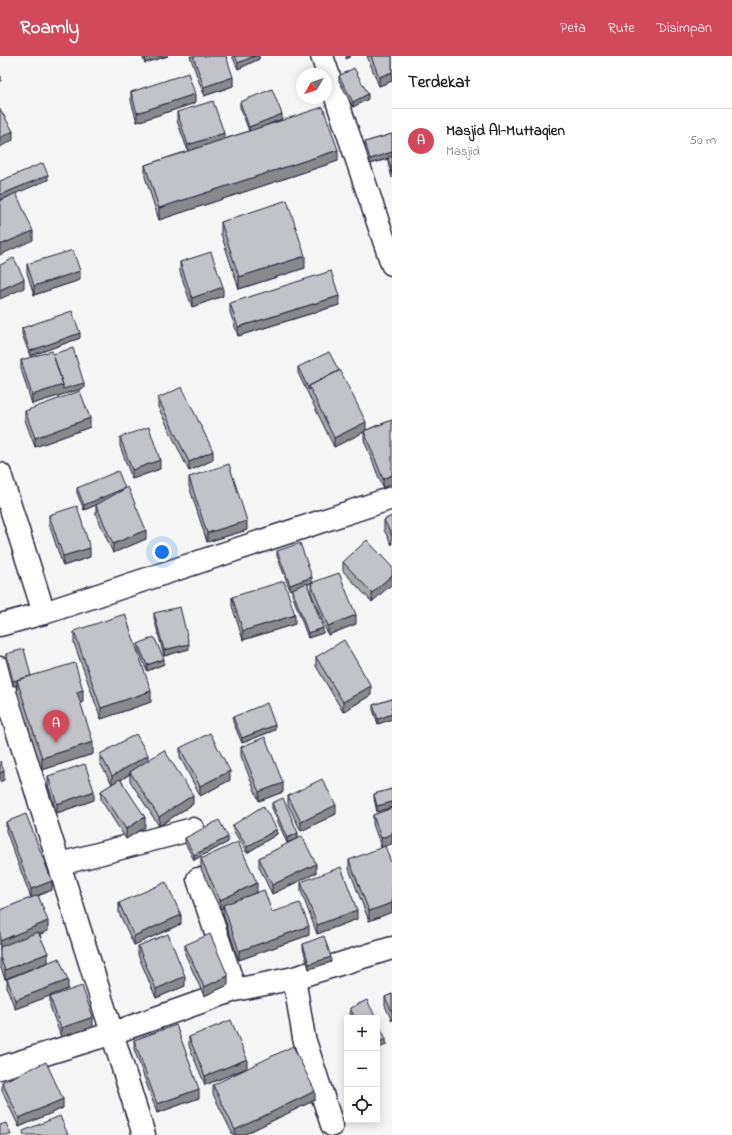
<!DOCTYPE html>
<html lang="id">
<head>
<meta charset="utf-8">
<style>
	:root { --surface:#fff; --page:#f6f6f6; --text:#202124; --muted:#757577; --line:#e0e0e0; --accent:#d1495b }
	body { margin:0; font-family:"Indie Flower",sans-serif; background:var(--page); color:var(--text) }
	.controls { position:absolute; right:12px; bottom:12px; display:grid; overflow:hidden; border-radius:4px; box-shadow:0 2px 10px #0003 }
	.controls button { width:36px; height:36px; display:grid; place-items:center; padding:0; border:0; border-bottom:1px solid var(--line); background:var(--surface); color:var(--text); font:20px sans-serif }
	.compass { position:absolute; left:296px; top:12px; width:36px; height:36px; border-radius:50%; background:var(--surface); box-shadow:0 2px 10px #0003; rotate:230deg }
	.you { position:absolute; left:162px; top:496px; width:14px; height:14px; margin:-10px; border:3px solid #fff; border-radius:50%; background:#1a73e8; box-shadow:0 0 0 6px #1a73e833 }
	.badge { display:grid; place-items:center; width:26px; height:26px; border-radius:50%; background:var(--accent); color:#fff; font-size:13px; font-weight:700 }
	.pin { position:absolute; translate:-50% -33px; filter:drop-shadow(0 1px 2px #0008) }
	.pin::after { content:''; position:absolute; top:21px; width:14px; height:12px; background:inherit; clip-path:polygon(0 0,100% 0,50% 100%) }
	.list { margin:0; padding:0; list-style:none }
	h2 { display:flex; justify-content:space-between; align-items:center; height:52px; margin:0; padding:0 16px; font-size:17px }
	h2 small { font-size:13px; font-weight:400; color:var(--muted) }
	.list li { display:grid; grid-template-columns:26px 1fr auto; gap:12px; align-items:center; box-sizing:border-box; height:64px; padding:0 16px; border-top:1px solid var(--line) }
	.list b { display:block; font-size:15px; white-space:nowrap }
	.list p { margin:0; font-size:13px; white-space:nowrap; color:var(--muted) }
	.list em { font-size:13px; font-style:normal; color:var(--muted) }
	.icon { flex:none; width:22px; height:22px; fill:none; stroke:currentColor; stroke-width:2; stroke-linecap:round; stroke-linejoin:round }
	.map { position:relative; flex:none; width:392px; height:1079px; overflow:hidden }
	header { display:flex; align-items:center; gap:24px; box-sizing:border-box; height:56px; padding:0 20px; background:var(--accent); color:#fff }
	header strong { font-size:19px }
	nav { display:flex; gap:22px; margin-inline-start:auto; font-size:14px }
	main { display:flex }
	aside { flex:1; background:var(--surface) }
	.map>svg:first-child { display:block }
	.lines { fill:none; stroke-linecap:round; stroke-linejoin:round }
	.minor-casing { stroke:#22223b; stroke-width:25 }
	.minor { stroke:#fff; stroke-width:22 }
	.wall { fill:#a7a7ad; stroke:#22223b }
	.shaded-wall { fill:#88888d; stroke:#22223b }
	.building { fill:#c2c2c9; stroke:#22223b }
</style>
</head>
<body>
<header>
<strong>Roamly</strong>
<nav><a>Peta</a><a>Rute</a><a>Disimpan</a></nav>
</header>
<main>
<div class="map">
<svg width="392" height="1079" viewBox="0 0 392 1079">
	<rect width="100%" height="100%" fill="#f6f6f7"/>
	<filter id="ink" filterUnits="userSpaceOnUse"><feTurbulence type="fractalNoise" baseFrequency=".025" numOctaves="2"/><feDisplacementMap in="SourceGraphic" scale="8" xChannelSelector="R" yChannelSelector="G"/><feConvolveMatrix kernelMatrix="1 2 1 2 8 2 1 2 1" color-interpolation-filters="sRGB"/></filter>
	<g filter="url(#ink)">
		<g class="lines">
			<!-- minor casing -->
			<g class="minor-casing">
				<path id="minor" d="M322 0 392 208
					M0 418 44 557
					M0 569 44 557 392 442
					M0 612 6 639 144 1079
					M60 808 193 773
					M198 823 235 934
					M294 922 304 982 332 1069
					M0 1012 113 977 235 934 294 922 392 892"/>
			</g>
			<!-- minor -->
			<use href="#minor" class="minor"/>
		</g>
		<!-- wall -->
		<path class="wall" d="M142 0H168L145 7Z
			M190 0H226L233 30 204 40Z
			M232 0H259V3L238 13Z
			M367 0H392V25L379 30Z
			M339 20 368 43 353 51 339 25Z
			M131 36 195 47 137 66 131 45Z
			M240 46 282 63 272 67 338 105 159 164 145 121V109L188 95 177 65V56L224 83 249 75 240 51Z
			M392 78V122L388 106V103L370 108 365 92V86Z
			M221 166 305 212 239 233 221 178Z
			M180 206 223 240 192 251 180 216Z
			M27 208 80 224 34 239 27 217Z
			M230 247 339 249 238 280 230 256Z
			M22 272 80 282 30 300 22 278Z
			M53 298 84 332 32 348 21 313V304Z
			M298 311 366 374 392 364 383 432 364 384V376L334 391 298 317Z
			M158 342 213 404 189 415 158 351Z
			M25 355 90 371 35 391 25 364Z
			M120 381 160 413 132 423 120 390Z
			M189 421 247 474 207 486 189 430Z
			M77 432 125 433 146 483 113 497 96 458V449L84 454 77 437Z
			M49 459 90 501 63 510 49 468Z
			M392 460V489L384 474V464Z
			M277 495 312 527 307 528 323 577 308 582 292 538V533L290 534 277 500Z
			M343 506 392 511 372 546 343 515Z
			M311 527 356 568 328 579 311 537Z
			M232 541 295 568 243 584 232 550Z
			M154 557 189 593 164 600 154 562Z
			M74 575 151 646 101 663 74 587Z
			M138 588 164 608 147 615 138 593Z
			M6 598 31 620 83 646 80 647 93 698 42 714 17 636V629L13 630 6 603Z
			M316 601 371 639 343 656 316 610Z
			M392 643V663L378 668 373 654V649Z
			M233 661 275 674 242 687 233 666Z
			M241 691 283 736 259 745 241 700Z
			M180 692 230 724 200 740 180 701Z
			M100 698 148 705 193 748 159 770 130 725V718L121 724 145 771 126 783 101 744V735L112 728 100 707Z
			M48 720 94 744 57 757 48 730Z
			M392 733 377 756 374 743V738Z
			M288 740 336 758 301 775 288 749Z
			M272 747 298 782 316 817 272 838 259 811V802L296 784 287 787 272 752Z
			M392 752 381 791 373 768V759Z
			M6 766 52 834 38 840 48 875 40 878 48 906 68 933 15 953 7 932V923H5L0 910V854L31 842 6 775Z
			M233 769 277 778 247 797 233 774Z
			M185 782 228 786 194 804 185 787Z
			M201 803 257 836 250 839 272 856 309 879 239 904 223 858V852L220 853 201 813Z
			M349 804 392 809V856L369 865 349 813Z
			M301 826 357 863 317 878 301 835Z
			M119 847 181 868 134 889 119 857Z
			M303 888 331 906 309 913 303 893Z
			M185 889 228 929 204 940 185 898Z
			M138 890 185 930 156 942 138 899Z
			M392 938V965L385 950V941Z
			M50 941 93 971 61 981 50 950Z
			M350 952 376 962H352L350 957Z
			M189 981 247 1012 205 1029 189 990Z
			M134 984 199 1042 157 1057 134 993Z
			M2 1026 63 1052 19 1071 2 1035Z
			M213 1029 315 1044 243 1079H233L213 1038Z"/>
		<!-- shaded-wall -->
		<path class="shaded-wall" d="M151 0H168L145 7V2Z
			M255 0H259V3L238 13V7Z
			M346 0H351L346 3Z
			M392 16V25L379 30V21Z
			M0 20H1V25H0Z
			M233 21V30L204 40V31Z
			M195 38V47L137 66V57Z
			M368 38V43L353 51V46Z
			M282 58V63L249 76V71Z
			M13 75V84L0 91V82Z
			M224 77V86L188 98V89Z
			M338 94V105L159 164V152Z
			M392 96V101L370 108V103Z
			M48 119V124L0 144V139Z
			M33 175V184L0 199V189Z
			M305 200V212L239 233V221Z
			M80 215V224L34 239V230Z
			M24 223V232L0 243V234Z
			M223 231V240L192 251V242Z
			M339 240V249L238 280V271Z
			M80 277V282L30 300V295Z
			M84 327V332L32 348V339L63 329Z
			M90 362V371L35 391V382Z
			M366 366V375L334 391V382Z
			M213 395V404L189 415V406Z
			M160 404V413L132 423V414Z
			M392 419V428L383 432V423Z
			M125 432V437L84 454V449Z
			M247 465V474L207 486V477Z
			M146 474V483L113 497V488Z
			M90 492V501L63 510V500Z
			M392 519V528L372 546V537Z
			M312 521V527L290 534V529Z
			M295 559V568L243 584V575Z
			M356 559V568L328 579V570Z
			M323 572V577L308 582V577Z
			M189 588V593L164 600V594Z
			M164 603V608L147 615V609Z
			M31 620 17 624V629L13 630V625Z
			M371 630V639L343 656V646Z
			M83 634V646L77 648V636Z
			M151 635V646L101 663V652Z
			M392 658V663L378 668V663Z
			M275 669V674L242 687V682Z
			M93 686V698L42 714V702Z
			M148 699V708L130 716V718L112 729V720Z
			M4 715V724L0 726V717Z
			M230 715V724L200 740V730Z
			M283 727V736L259 745V736Z
			M94 735V744L57 757V748Z
			M193 739V748L159 770V761Z
			M392 746V751L377 756V750Z
			M336 749V758L301 775V766Z
			M145 761V771L126 783V773Z
			M277 773V778L247 797V791Z
			M298 777V782L287 787V782Z
			M392 778V788L381 791V782Z
			M228 781V786L194 804V799Z
			M316 808V817L272 838V829Z
			M52 825V834L31 842V833Z
			M257 827V836L224 852 223 849V852L220 853V844Z
			M392 847V856L369 865V855Z
			M357 854V863L317 878V869Z
			M181 859V868L134 889V880Z
			M48 865V875L0 894V885Z
			M309 870V879L239 904V895Z
			M48 897V906L5 923V914Z
			M331 901V906L309 913V908Z
			M185 920V930L156 942V933Z
			M228 920V929L204 940V931Z
			M68 924V933L15 953V944Z
			M93 961V971L61 981V972Z
			M386 983V989L377 993V987Z
			M247 1003V1012L205 1029V1020Z
			M199 1033V1042L157 1057V1048Z
			M315 1035V1044L243 1079H235V1074Z
			M63 1043V1052L19 1071V1062Z"/>
		<!-- building -->
		<path class="building" d="M144 0H151L145 2Z
			M193 0H226L233 21 204 31Z
			M235 0H255L238 7Z
			M371 0H392V16L379 21Z
			M354 12 368 38 353 46 339 20Z
			M188 17 195 38 137 57 131 36Z
			M272 33 282 58 249 71 240 46Z
			M213 45 224 77 188 89 177 56Z
			M323 51 338 94 159 152 145 109Z
			M0 53 13 75 0 82Z
			M392 78V96L370 103 365 86Z
			M388 101H392V117Z
			M43 107 48 119 0 139V125Z
			M16 137 33 175 0 189V145Z
			M287 144 305 200 239 221 221 166Z
			M73 194 80 215 34 230 27 208Z
			M211 196 223 231 192 242 180 206Z
			M14 202 24 223 0 234V209Z
			M331 215 339 240 238 271 230 247Z
			M72 255 80 277 30 295 22 272Z
			M73 292 84 327 63 333V329L53 298Z
			M52 295 63 329 32 339 21 304Z
			M329 296 339 315 309 330V334L298 311Z
			M340 314 366 366 334 382 309 330Z
			M182 331 213 395 189 406 158 342Z
			M80 335 90 362 35 382 25 355Z
			M392 364V419L383 423 364 375Z
			M149 371 160 404 132 414 120 381Z
			M229 408 247 465 207 477 189 421Z
			M118 415 125 432 84 449 77 432Z
			M128 431 146 474 113 488 96 449Z
			M77 450 90 492 63 500 49 459Z
			M392 460V480L384 464Z
			M367 484 392 511V519L372 537 343 506Z
			M300 487 312 521 290 529 277 495Z
			M339 517 356 559 328 570 311 527Z
			M284 525 295 559 243 575 232 541Z
			M307 527 323 572 308 577 292 533Z
			M180 551 189 588 164 594 154 557Z
			M125 558 151 635 101 652 74 575Z
			M154 581 164 603 147 609 138 588Z
			M344 584 371 630 343 646 316 601Z
			M24 593 31 620 13 625 6 598Z
			M75 607 83 634 77 636 93 686 42 702 17 624Z
			M392 643V658L378 663 373 649Z
			M267 647 275 669 242 682 233 661Z
			M210 677 230 715 200 730 180 692Z
			M136 678 148 699 112 720 100 698Z
			M265 681 283 727 259 736 241 691Z
			M164 694 193 739 159 761 130 716Z
			M0 705 4 715 0 717Z
			M85 708 94 735 57 748 48 720Z
			M120 723 145 761 126 773 101 735Z
			M322 723 336 749 301 766 288 740Z
			M392 733V746L377 750 374 738Z
			M283 742 298 777 287 782 272 747Z
			M263 750 277 773 247 791 233 769Z
			M392 752V778L381 782 373 759Z
			M26 758 52 825 31 833 6 766Z
			M219 764 228 781 194 799 185 782Z
			M302 780 316 808 272 829 259 802Z
			M238 786 257 827 220 844 201 803Z
			M385 790 392 809V847L369 855 349 804Z
			M341 811 357 854 317 869 301 826Z
			M166 826 181 859 134 880 119 847Z
			M264 834 272 856 300 847 309 870 239 895 223 849Z
			M38 839 48 865 0 885V854Z
			M38 876 48 897 5 914 0 901V891Z
			M168 878 185 920 156 933 138 890Z
			M210 878 228 920 204 931 185 889Z
			M324 880 331 901 309 908 303 888Z
			M59 902 68 924 15 944 7 923Z
			M82 930 93 961 61 972 50 941Z
			M392 938V956L385 941Z
			M367 944 376 962H355L350 952Z
			M231 964 247 1003 205 1020 189 981Z
			M377 965 386 983 377 987Z
			M176 969 199 1033 157 1048 134 984Z
			M293 990 315 1035 235 1074 213 1029Z
			M46 1006 63 1043 19 1062 2 1026Z
			M60 1060 68 1079H24L23 1075Z
			M6 1067 11 1079H0V1069Z"/>
	</g>
</svg>
<div class="controls">
<button>+</button>
<button>−</button>
<button><svg class="icon" aria-label="locate" viewBox="0 0 24 24"><circle cx="12" cy="12" r="6"/><path d="M12 2v4M12 18v4M2 12h4M18 12h4"/></svg></button>
</div>
<svg class="compass" viewBox="-18 -18 36 36"><path d="M0-13l5 13h-10z" fill="#e53935"/><path d="M0 13l5-13h-10z" fill="#757577"/></svg>
<div class="you"></div>
<div class="pin badge" style="left:56px;top:687px">A</div>
</div>
<aside>
<h2>Terdekat<small></small></h2>
<ul class="list">
<li><span class="badge">A</span><div><b>Masjid Al-Muttaqien</b><p>Masjid</p></div><em>50 m</em></li>
</ul>
</aside>
</main>
</body>
</html>
